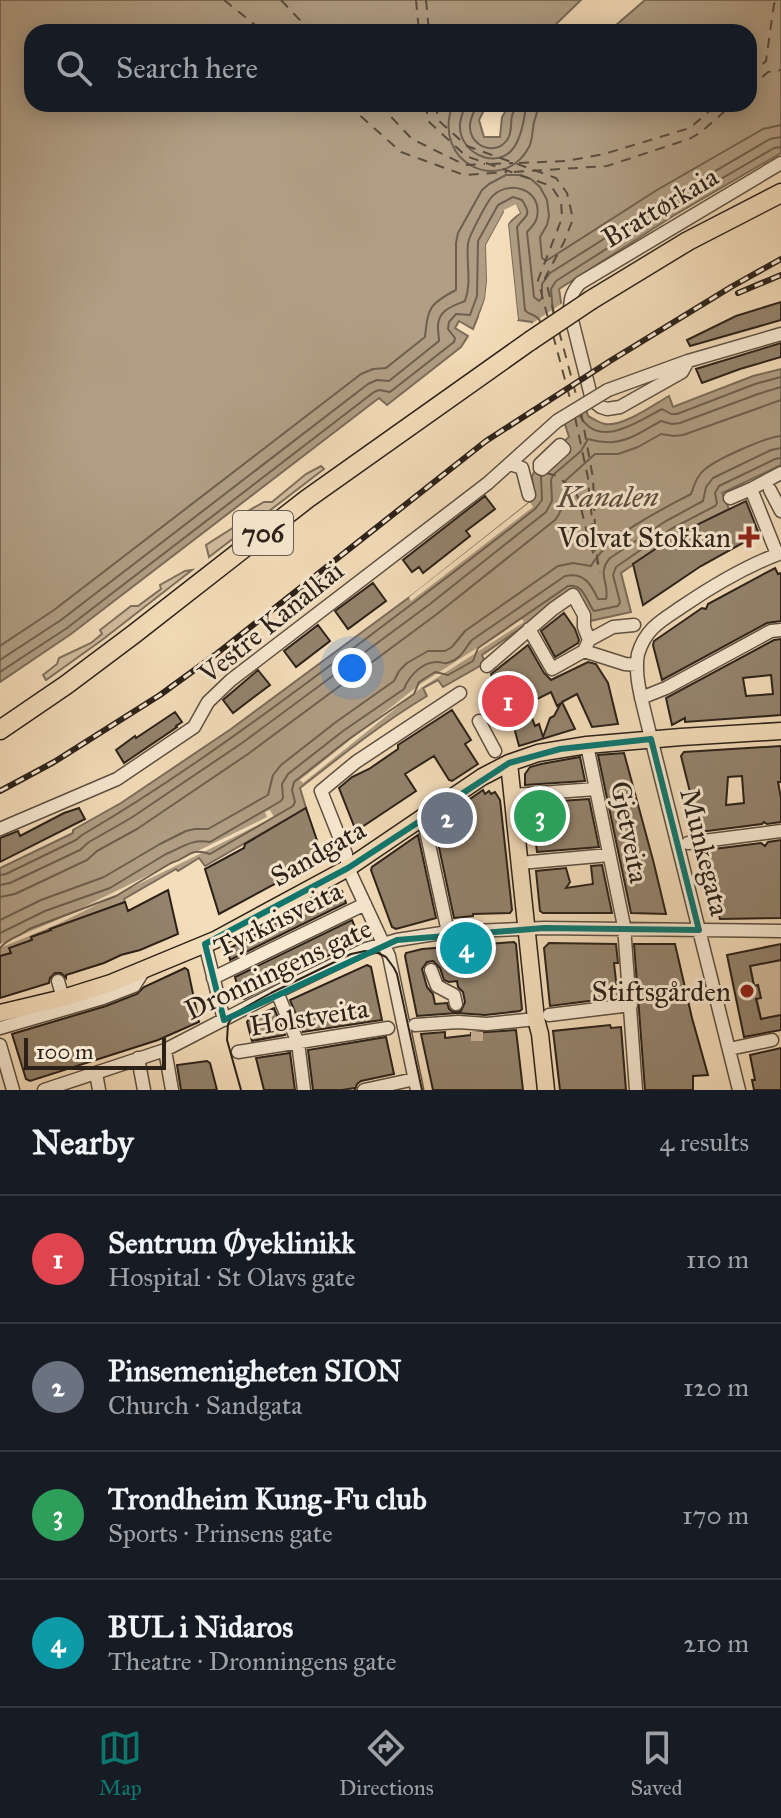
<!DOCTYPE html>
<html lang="en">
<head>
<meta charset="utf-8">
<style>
	:root { --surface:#171b24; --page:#20242c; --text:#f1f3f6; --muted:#9ea1a6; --line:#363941; --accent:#0f766e }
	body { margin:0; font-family:"IM FELL Great Primer",serif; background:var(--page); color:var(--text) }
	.scale { position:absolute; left:24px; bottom:20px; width:142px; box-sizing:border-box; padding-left:8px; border:4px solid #2b2119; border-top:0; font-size:22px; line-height:28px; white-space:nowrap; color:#2b2119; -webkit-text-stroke:6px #f8e9d2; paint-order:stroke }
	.you { position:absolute; left:352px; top:668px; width:28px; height:28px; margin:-20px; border:6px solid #fff; border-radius:50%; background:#1a73e8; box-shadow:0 0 0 12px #1a73e833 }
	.badge { display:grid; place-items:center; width:52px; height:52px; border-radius:50%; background:var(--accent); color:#fff; font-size:26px; font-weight:700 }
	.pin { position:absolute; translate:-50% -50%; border:4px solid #fff; box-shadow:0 2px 8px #0006 }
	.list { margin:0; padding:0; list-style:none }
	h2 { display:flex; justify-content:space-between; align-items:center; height:104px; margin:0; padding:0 32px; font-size:34px }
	h2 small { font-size:26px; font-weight:400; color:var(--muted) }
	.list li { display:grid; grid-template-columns:52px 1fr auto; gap:24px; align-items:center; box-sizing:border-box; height:128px; padding:0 32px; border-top:2px solid var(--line) }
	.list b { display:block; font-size:30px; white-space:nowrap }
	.list p { margin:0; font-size:26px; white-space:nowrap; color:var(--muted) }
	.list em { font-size:26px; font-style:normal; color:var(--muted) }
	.icon { flex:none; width:44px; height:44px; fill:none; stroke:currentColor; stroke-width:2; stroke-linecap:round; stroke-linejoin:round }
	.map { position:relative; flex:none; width:781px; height:1090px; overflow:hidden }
	.search { position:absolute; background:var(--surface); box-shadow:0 4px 20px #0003; left:24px; right:24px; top:24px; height:88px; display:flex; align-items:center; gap:20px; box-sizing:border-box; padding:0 28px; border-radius:24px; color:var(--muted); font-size:30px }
	.sheet { height:616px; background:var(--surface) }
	nav { display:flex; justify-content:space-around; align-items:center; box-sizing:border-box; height:112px; border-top:2px solid var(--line); background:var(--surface); font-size:22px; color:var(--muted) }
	nav a { display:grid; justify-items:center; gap:4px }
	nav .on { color:var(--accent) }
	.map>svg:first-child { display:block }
	.green { fill:#d2bd9f; stroke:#7e6f5c; stroke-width:2 }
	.water { fill:#b09d83; stroke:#7b6b59; stroke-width:2 }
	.pier { fill:#f4ddba }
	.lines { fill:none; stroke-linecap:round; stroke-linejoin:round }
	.shore { stroke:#6e5f4e; stroke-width:2 }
	.ferry { stroke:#5a4c3e; stroke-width:2; stroke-dasharray:10 8; stroke-linecap:butt }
	.building { fill:#94836d; stroke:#2b2119; stroke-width:2; fill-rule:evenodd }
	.minor-tunnel { stroke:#ccb79a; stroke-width:12; stroke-dasharray:12 6; stroke-linecap:butt }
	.minor-casing { stroke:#5d5041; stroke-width:15 }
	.major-casing { stroke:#2b2119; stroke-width:19 }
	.highway-casing { stroke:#2b2119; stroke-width:21 }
	.minor { stroke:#f8e9d2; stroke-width:12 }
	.major { stroke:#f4ddba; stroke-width:16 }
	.highway { stroke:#f4ddba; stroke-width:18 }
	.tram { stroke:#2b2119; stroke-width:2 }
	.rail-casing { stroke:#2b2119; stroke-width:6 }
	.rail { stroke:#f8e9d2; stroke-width:3; stroke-dasharray:9; stroke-linecap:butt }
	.minor-bridge-casing { stroke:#5d5041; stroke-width:15; stroke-linecap:butt }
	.highway-bridge-casing { stroke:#2b2119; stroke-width:21; stroke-linecap:butt }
	.minor-bridge { stroke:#f8e9d2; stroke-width:12 }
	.highway-bridge { stroke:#f4ddba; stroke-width:18 }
	.marked { fill:none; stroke:#0f766e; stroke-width:6; stroke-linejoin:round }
	.poi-dot { fill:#8f2418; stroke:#f8e9d2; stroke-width:3 }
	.labels { text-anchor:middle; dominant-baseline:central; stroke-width:6; stroke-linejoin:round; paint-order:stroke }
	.shield { fill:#f8e9d2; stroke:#685d50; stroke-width:2 }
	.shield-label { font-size:26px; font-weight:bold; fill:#2b2119 }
	.street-label { font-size:28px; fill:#2b2119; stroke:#f8e9d2 }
	.poi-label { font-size:28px; fill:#2b2119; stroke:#f8e9d2; text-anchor:end }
	.water-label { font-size:30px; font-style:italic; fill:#5a4c3e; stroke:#f8e9d2 }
</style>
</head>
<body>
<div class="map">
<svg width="781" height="1090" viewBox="0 0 781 1090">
	<rect width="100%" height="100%" fill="#f4ddba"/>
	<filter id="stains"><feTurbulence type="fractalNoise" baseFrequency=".0025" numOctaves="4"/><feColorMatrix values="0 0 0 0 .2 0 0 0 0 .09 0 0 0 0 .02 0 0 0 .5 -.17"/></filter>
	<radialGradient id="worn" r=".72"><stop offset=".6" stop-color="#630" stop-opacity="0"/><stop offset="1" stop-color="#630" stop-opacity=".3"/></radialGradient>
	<!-- green -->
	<path class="green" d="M321 466 324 469 209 557 206 545 242 522 241 515 264 502H272L306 474Z
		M192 570 102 640 46 680 43 675 57 664 59 658 91 643 102 634 100 630 131 606H138L161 589 160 585 185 571Z
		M781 960V1015L761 1019 750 966Z"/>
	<!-- water -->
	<path class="water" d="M0 0H581L548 32H32V104H487L479 120 484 137H500L502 117 510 104H749V32H608L645 0H781V153L673 216 559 289 564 322 588 416C594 419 599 423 605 424 623 427 653 405 669 396L673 407 753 376 781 369V465L722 493 729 509 675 536 621 573 631 612 590 621 572 593 482 655 485 663 443 687 438 680 423 688 427 696C382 723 341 756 300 788L306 808 205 866 199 858 178 871 176 869 124 899 125 902 32 936 30 941 10 948V953L0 956V868L73 833V830L121 803 231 729 419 590 534 499 532 476 539 463 569 437 532 322 518 320 508 224 520 213 516 205 504 212 486 245 487 281 485 299 473 329 459 321 455 328 468 336 461 347 387 405 379 398 71 634 0 682Z"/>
	<!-- pier -->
	<path class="pier" d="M516 204 520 213 512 218 508 224 518 320H514L504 224 509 215 515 212 514 210 508 212 490 246 491 281 489 299 483 316H479L485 299 487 281 486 245 504 212V210Z
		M564 302 590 408 561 427 528 326Z
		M530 502 533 507 411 601 409 597Z
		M522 619 524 622 421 688 303 783 300 780 419 685Z
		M270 810 274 817 58 924 0 948V944L57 920 267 817 265 812Z"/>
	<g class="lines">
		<!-- shore -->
		<path class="shore" d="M453 104C430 164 503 196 529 147 533 139 532 131 534 122 536 116 538 111 538 104
			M466 104C463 112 459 120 460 128 461 152 493 169 511 151 521 141 525 117 526 104
			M478 104C474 111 469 120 470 128 471 147 496 156 507 140 513 132 510 124 512 116 513 112 516 108 516 104
			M553 312 551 289 556 281 669 209 774 148 781 147
			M580 416C599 450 639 421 662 409L671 414H677L755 384 781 377
			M0 646 54 610 361 374 373 369 386 368 425 337C428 308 429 304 456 290V243L458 233 482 190 489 184 506 175H519L531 179 540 187 547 200 549 216 547 225 540 237 542 258 546 261 657 190 763 129 781 125
			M0 660 61 620 368 384 377 380 389 381 439 341C439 337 438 332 438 328 437 310 453 306 465 301 472 282 466 263 468 244 468 237 486 205 490 199 506 178 543 188 537 217 536 223 531 228 527 232L534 297 539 301 542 298V284L550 273 664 201 770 139 781 137
			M0 672 67 628 374 392 379 390 390 392 454 342 455 338 448 329 449 322 456 314 470 315 477 296 478 241 498 205 513 197 522 200C533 217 525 215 517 227L525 310C529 316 536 313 540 321
			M0 875 6 874 76 840 82 835C161 789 235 736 308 682 385 625 460 568 535 509L542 500 541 477
			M0 885 10 883 80 850 89 842 131 818 242 743 430 604 546 512 552 501 551 480 553 475 581 451 588 439C596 441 605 443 613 442 630 441 646 429 661 421L672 424 680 423 758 394 781 387
			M0 897 15 894 87 860 97 851 137 829 248 754 437 614 555 520C565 508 563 497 564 482L595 454H618L638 447 661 434 674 436 683 435 781 400
			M0 920 41 900 104 877 160 844 186 831 195 829H208L268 795 273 775 281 765 336 722 394 681 399 671 407 663 428 651H445L452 647 465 631 558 566 573 563 591 566C607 536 661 510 691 494 694 486 696 477 703 471 714 460 766 437 781 436
			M0 933 45 911 110 888 166 854C183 847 191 839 210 842L281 801 283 798 282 784 288 774 343 731 404 689C409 676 422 662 437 662 445 662 443 665 450 662 462 658 464 649 472 640L565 576C584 572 591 584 598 599H606C610 583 596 574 610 558L666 521 703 501 706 487 713 478 771 450 781 448
			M0 948C9 937 18 938 29 929L116 896 171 863C190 858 188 847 210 854L293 806 295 802 292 790 294 782 349 739 414 694 419 682 435 672 448 675 473 661 478 648 568 586C584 583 586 601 594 611L618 606 620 602 613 575 616 567 671 529 715 506 717 503 715 493 719 486 775 459 781 458"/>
		<!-- ferry -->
		<path class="ferry" d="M224 0 264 32
			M281 0 311 32
			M416 0 419 32
			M426 0 429 32
			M749 76 766 61 774 4 778 0
			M749 89 768 72 781 70
			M347 104 401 152 464 175 507 172
			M379 104 412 139 465 165 485 164
			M426 104 428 121 466 156 551 186 561 201 562 218 538 280 548 318
			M436 104 438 120 467 146 556 178 567 193 573 219 564 242 545 278 554 313
			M519 163 566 161 604 154 690 128 717 104
			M491 164 513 163
			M514 172 607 166 689 139 700 133 733 104
			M559 331 578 402
			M553 335 572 406
			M581 412 593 478 596 551 600 573
			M575 417 588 478 595 552
			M546 473 557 476 575 491 579 500 590 545 598 564"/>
	</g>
	<!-- building -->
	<path class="building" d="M781 302V320L690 346 687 340 736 316Z
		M781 343V357L740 369 702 383 696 369Z
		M485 496 495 509 466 531 470 536 423 573 419 567 412 572 403 560Z
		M746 501 759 534 701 566 643 605 633 564 676 535Z
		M775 568 778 574 781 573V621L767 623 662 680 653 645 654 641 702 608 706 609 708 604Z
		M373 583 386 601 348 629 335 611Z
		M564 613 575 629 579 640 578 643 555 657 541 631Z
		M318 625 330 641 296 667 284 651Z
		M781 639V715L685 722V718L672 725 666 698 774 640ZM771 675 773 694 746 696 743 678Z
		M528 645 544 673 551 680 588 662 596 664 608 683 618 724 592 727 577 694 562 702 575 729 519 746 511 716 506 718 491 674ZM551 692 557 706 561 703 554 716 550 718 543 737 539 724 535 726 527 704Z
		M258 670 270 685 233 713 223 700Z
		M452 710 471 740 465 744 478 764 452 781 449 780 434 756 405 774 416 791 356 831 339 788 352 777 369 769 398 749V745Z
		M175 712 182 722 176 726 177 727 124 763 116 750 135 736 136 738Z
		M781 746V782H778L781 798V822L767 824 764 822 762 824 700 832 681 756 684 752ZM742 776 744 803 726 805 728 777Z
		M624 753 653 860 666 914 631 913 598 755Z
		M580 757 585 781 525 785V774L530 767 541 764Z
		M483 790 485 794 489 791 491 794 495 792 500 800 512 910 510 913 473 914V916L454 918 434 824Z
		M589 799 599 847 537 852 531 803Z
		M79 808 85 819 0 862V838L18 831 20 836 64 813Z
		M306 808 323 858 219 914 205 869 244 848 245 844Z
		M418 835 436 918 396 929 392 927 371 870 372 867Z
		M781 840V918L720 919 711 884 715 879 710 875 705 852 706 850 761 843 765 846 768 842Z
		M602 865 612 913H543L540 911 536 871 566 868 570 882 566 888 593 884 591 866Z
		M338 889 342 891 346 903 230 960 228 951 230 948Z
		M168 890 178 934 140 950 121 955 104 963 66 975V978L61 973H55L50 978 49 983 0 998V956L11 953 9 948 32 940 31 937 51 930 50 929 125 902 128 911Z
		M352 920 359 937 357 941 244 999 241 998 235 977Z
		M514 942 516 944 522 1009 520 1011 485 1015 457 1013 417 1016 405 956 406 953 422 949ZM433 961 440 968 444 980 449 982 457 981 458 987 463 992 465 1002 461 1011 453 1012 449 1009 447 1003 435 1004 433 994 427 987 422 969 427 962Z
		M549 943 616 944 618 963H614L617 990H620V997L550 1006 544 948Z
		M634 944H675L692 1018 708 1075 693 1076V1090H645Z
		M781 944V960L750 966 754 986 758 985 761 998 756 999 761 1019 781 1015V1030L744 1037 727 955Z
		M367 965 371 967 382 1020 303 1032 290 1000Z
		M185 968 188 970 199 1022 158 1040 30 1081 26 1079 12 1034 106 1006 137 994 144 987Z
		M274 1008 285 1035 252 1041 247 1022 249 1019Z
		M610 1025 611 1028 621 1027 626 1090H560L553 1031Z
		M516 1030 523 1090H433L421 1034 445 1032V1038L471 1035V1033Z
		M386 1037 394 1074 361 1081 357 1084 355 1090V1088L342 1090H313L308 1050Z
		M781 1048V1090H754L752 1080H755L750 1055Z
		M290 1053 295 1090H264L256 1058Z
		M207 1061 210 1063 217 1090H181L177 1065Z"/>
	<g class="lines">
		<!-- minor-tunnel -->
		<path class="minor-tunnel" d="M477 1032V1041"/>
		<!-- minor casing -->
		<g class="minor-casing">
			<path id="minor" d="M781 163 580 283C571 293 570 300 570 312L592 400 601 407 607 409 620 407 682 372 688 361 781 334
				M608 390 688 361
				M560 445 564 449 542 469 540 468 560 449 541 466 540 464Z
				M510 464 522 468 529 495
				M770 490 781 511
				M730 498 751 489
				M777 554 751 489 781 473
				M529 629 552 669 584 651 589 640 613 627 634 625
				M584 651 625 664 637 665
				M487 666 553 609 573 595 584 615V627L589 640
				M641 698 666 688 771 631 781 630
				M479 721 495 751
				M587 745 624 926 636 1090
				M513 795 596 789
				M423 817 448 932
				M0 829 117 779 194 727 208 702 231 680 488 483 557 421
				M688 843 781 831
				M520 863 609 855
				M205 944 224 1020
				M431 970 437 986 454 995 456 1004
				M213 978 365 904
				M58 981 63 998
				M277 992 298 1043 304 1090
				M549 1015 631 1005
				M415 1025 458 1022 487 1024 536 1019
				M0 1028 103 998 134 986 144 970
				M0 1045 13 1090
				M729 1049 772 1040
				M165 1050 172 1090
				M238 1052 388 1028
				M138 1058 144 1090
				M96 1073 99 1090
				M44 1090 165 1050 277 992 366 949 397 940 448 932 544 928 781 931
				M364 1090 415 1079
				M417 1090 389 956 348 868 346 854 321 791 356 762 460 693
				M739 1090 647 722C642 700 634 676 638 654 641 644 646 635 653 628 662 619 673 613 683 606 714 585 746 566 781 553"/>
		</g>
		<!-- major casing -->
		<g class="major-casing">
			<path id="major" d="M509 763 536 1019 540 1034 546 1090
				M0 1013 63 998 111 983 215 940 348 868 482 777 509 763 538 753 587 745 681 737 781 731"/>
		</g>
		<!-- highway casing -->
		<g class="highway-casing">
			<path id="highway" d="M591 300 688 241 781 193
				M0 730 66 685 134 634 307 499 530 341"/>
		</g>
		<!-- minor -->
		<use href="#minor" class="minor"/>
		<!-- major -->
		<use href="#major" class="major"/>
		<!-- highway -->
		<use href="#highway" class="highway"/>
		<!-- tram -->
		<path class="tram" d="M241 1090 227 1040 228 1024 235 1013 271 993 351 954 365 951 378 953 386 957 394 968 397 974 422 1090"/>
		<!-- rail casing -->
		<g class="rail-casing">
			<path id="rail" d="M738 293 781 275
				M0 791 54 762 160 695 215 655 486 441 610 361 731 287 781 259"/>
		</g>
		<!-- rail -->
		<use href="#rail" class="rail"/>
		<!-- minor-bridge casing -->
		<g class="minor-bridge-casing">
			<path id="minor-bridge" d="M557 421 608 390"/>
		</g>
		<!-- highway-bridge casing -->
		<g class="highway-bridge-casing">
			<path id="highway-bridge" d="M530 341 591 300"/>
		</g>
		<!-- minor-bridge -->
		<use href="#minor-bridge" class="minor-bridge"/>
		<!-- highway-bridge -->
		<use href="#highway-bridge" class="highway-bridge"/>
	</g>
	<!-- marked area -->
	<path class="marked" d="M651 739 699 930 544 928 397 940 224 1020 205 944 348 868 509 763 560 749Z"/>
	<!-- markers -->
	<g class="poi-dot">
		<path d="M745 525h8v8h8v8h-8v8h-8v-8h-8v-8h8z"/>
		<circle cx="747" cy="991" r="8"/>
	</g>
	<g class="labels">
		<!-- shield labels -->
		<rect class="shield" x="233" y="511" width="60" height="44" rx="6"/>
		<g class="shield-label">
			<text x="263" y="533">706</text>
		</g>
		<!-- street labels -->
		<g class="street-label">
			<text transform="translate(660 207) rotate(-31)">Brattørkaia</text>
			<text transform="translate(271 622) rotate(-39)">Vestre Kanalkai</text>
			<text transform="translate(630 832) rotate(79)">Gjetveita</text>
			<text transform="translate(705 852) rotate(76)">Munkegata</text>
			<text transform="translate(318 853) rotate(-30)">Sandgata</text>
			<text transform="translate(278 919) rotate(-26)">Tyrkrisveita</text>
			<text transform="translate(278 969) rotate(-25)">Dronningens gate</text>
			<text transform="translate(309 1017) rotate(-9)">Holstveita</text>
		</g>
		<!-- poi labels -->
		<g class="poi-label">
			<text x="731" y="537">Volvat Stokkan</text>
			<text x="731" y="991">Stiftsgården</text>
		</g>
		<!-- water labels -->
		<g class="water-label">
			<text x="608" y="497">Kanalen</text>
		</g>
	</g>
	<rect width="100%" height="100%" filter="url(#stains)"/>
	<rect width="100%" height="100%" fill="url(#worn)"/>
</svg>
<div class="scale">100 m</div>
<div class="you"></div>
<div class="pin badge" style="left:508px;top:701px;background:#e0444e">1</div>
<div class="pin badge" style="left:447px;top:818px;background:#6b7280">2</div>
<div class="pin badge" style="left:540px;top:816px;background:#2e9e5b">3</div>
<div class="pin badge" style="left:466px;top:948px;background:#0f9aa8">4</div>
<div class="search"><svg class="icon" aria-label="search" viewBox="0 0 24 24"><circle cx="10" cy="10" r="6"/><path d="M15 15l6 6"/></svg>Search here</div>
</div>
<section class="sheet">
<h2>Nearby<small>4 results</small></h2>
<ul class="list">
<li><span class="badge" style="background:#e0444e">1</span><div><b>Sentrum Øyeklinikk</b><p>Hospital · St Olavs gate</p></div><em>110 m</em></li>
<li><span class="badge" style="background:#6b7280">2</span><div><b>Pinsemenigheten SION</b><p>Church · Sandgata</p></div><em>120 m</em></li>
<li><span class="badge" style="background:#2e9e5b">3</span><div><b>Trondheim Kung-Fu club</b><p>Sports · Prinsens gate</p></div><em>170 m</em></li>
<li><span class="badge" style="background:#0f9aa8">4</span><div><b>BUL i Nidaros</b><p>Theatre · Dronningens gate</p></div><em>210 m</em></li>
</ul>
</section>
<nav>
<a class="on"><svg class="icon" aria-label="map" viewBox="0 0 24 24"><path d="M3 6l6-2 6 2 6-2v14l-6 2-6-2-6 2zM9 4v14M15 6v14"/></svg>Map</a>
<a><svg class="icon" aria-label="directions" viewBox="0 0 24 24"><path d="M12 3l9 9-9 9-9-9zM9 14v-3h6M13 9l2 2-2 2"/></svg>Directions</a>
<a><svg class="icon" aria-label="saved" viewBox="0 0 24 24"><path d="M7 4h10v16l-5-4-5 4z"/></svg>Saved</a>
</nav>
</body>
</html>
